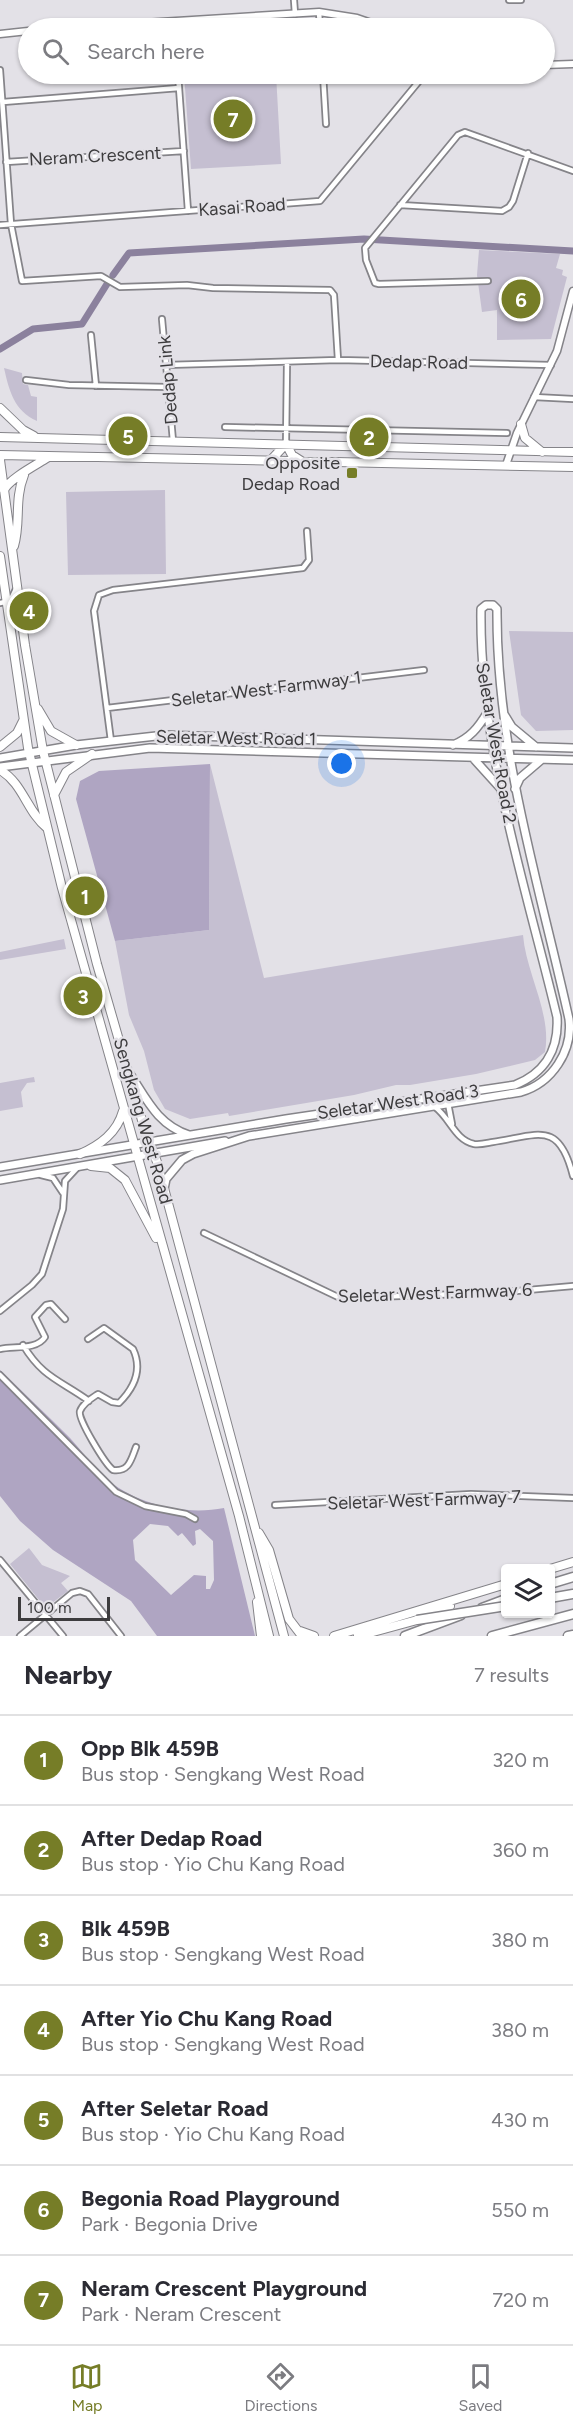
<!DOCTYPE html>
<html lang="en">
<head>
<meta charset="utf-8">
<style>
	:root { --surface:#fff; --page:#f7f7f7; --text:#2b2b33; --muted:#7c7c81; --line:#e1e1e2; --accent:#767d27 }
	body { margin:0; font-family:Figtree,sans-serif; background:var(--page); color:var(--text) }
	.controls { position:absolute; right:18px; bottom:18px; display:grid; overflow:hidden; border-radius:6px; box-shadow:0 2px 4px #0004 }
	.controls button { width:54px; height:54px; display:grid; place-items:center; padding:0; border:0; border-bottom:2px solid var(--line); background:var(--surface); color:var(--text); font:30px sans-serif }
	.scale { position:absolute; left:18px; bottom:15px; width:92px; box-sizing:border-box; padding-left:6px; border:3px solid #3d3c3e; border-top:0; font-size:16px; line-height:21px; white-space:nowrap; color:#3d3c3e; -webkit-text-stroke:4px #e3e1e7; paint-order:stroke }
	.you { position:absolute; left:342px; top:764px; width:21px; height:21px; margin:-15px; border:4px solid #fff; border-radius:50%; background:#1a73e8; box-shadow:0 0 0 9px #1a73e833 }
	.badge { display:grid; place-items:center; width:39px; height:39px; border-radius:50%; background:var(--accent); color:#fff; font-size:20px; font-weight:700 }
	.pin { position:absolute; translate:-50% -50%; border:3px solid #fff; box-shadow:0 2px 6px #0006 }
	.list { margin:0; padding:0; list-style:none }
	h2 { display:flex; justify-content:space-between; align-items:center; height:78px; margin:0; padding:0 24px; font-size:26px }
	h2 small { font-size:20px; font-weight:400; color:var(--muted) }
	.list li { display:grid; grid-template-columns:39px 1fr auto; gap:18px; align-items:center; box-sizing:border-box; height:90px; padding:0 24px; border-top:2px solid var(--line) }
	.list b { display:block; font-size:22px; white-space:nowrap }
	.list p { margin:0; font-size:20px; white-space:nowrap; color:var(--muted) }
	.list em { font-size:20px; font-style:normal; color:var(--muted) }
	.icon { flex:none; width:33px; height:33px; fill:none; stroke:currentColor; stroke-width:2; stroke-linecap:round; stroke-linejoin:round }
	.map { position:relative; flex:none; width:573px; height:1636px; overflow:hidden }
	.search { position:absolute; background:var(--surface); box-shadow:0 2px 4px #0004; left:18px; right:18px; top:18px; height:66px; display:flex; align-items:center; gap:15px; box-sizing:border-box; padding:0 21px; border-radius:33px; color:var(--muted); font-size:22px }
	.sheet { height:708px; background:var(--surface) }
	nav { display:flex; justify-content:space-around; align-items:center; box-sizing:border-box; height:84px; border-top:2px solid var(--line); background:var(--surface); font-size:16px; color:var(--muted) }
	nav a { display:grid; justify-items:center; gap:3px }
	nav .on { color:var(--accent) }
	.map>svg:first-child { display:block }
	.green { fill:#c5bfd1 }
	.forest { fill:#afa5c2; fill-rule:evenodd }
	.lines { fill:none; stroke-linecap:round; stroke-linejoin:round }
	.canal { stroke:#8b819d; stroke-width:7 }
	.minor-casing { stroke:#858489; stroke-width:8 }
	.tertiary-casing { stroke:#858489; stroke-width:9 }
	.secondary-casing { stroke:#858489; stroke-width:10 }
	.primary-casing { stroke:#858489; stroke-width:10 }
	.motorway-casing { stroke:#858489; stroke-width:11 }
	.minor { stroke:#fff; stroke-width:4.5 }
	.tertiary { stroke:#fff; stroke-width:6 }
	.secondary { stroke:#fff; stroke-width:7 }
	.primary { stroke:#fff; stroke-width:8 }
	.motorway { stroke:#fff; stroke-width:8 }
	.motorway-bridge-casing { stroke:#858489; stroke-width:11; stroke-linecap:butt }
	.motorway-bridge { stroke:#fff; stroke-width:8 }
	.poi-dot { fill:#767d27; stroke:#e3e1e7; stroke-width:2 }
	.labels { text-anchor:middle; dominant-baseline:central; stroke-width:5; stroke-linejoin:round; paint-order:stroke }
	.street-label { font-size:18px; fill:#3d3c3e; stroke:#e3e1e7 }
	.poi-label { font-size:18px; fill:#3d3c3e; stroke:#e3e1e7; text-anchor:end }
</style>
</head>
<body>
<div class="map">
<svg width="573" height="1636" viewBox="0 0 573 1636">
	<rect width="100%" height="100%" fill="#e3e1e7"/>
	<!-- green -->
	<path class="green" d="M184 74H276L281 164 191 169Z
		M479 250 560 254 556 268 563 270 562 275 567 277 551 339 497 340V310L482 312 477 275Z
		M4 368 22 373 23 384 28 385 31 396 37 397V421C14 411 9 390 4 368Z
		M165 490 166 574 68 575 66 492Z
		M509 631 573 632V730L536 731 521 715Z
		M210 764 264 978 523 935C526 973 552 1014 545 1052L535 1060 476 1074 410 1085H396L354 1095 229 1116 228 1113 190 1119 165 1109 154 1090 144 1051 129 1015 115 941 209 930Z
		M64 939 66 949 0 960V952Z
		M34 1077 35 1082 27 1083 21 1092 23 1107 0 1111V1083Z
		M29 1548 42 1565 70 1576 61 1583 68 1591 48 1606H44L10 1564Z"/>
	<!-- forest -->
	<path class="forest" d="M210 764 209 930 115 941 76 799 80 781 99 771Z
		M0 1370C23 1392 47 1415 70 1438 81 1450 91 1464 103 1476 134 1504 184 1516 224 1508L255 1636H157L131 1601 53 1550 20 1521 0 1496ZM150 1524 168 1526 178 1536 182 1533 193 1546 196 1544 195 1531 200 1529 213 1541 214 1580 210 1589H206V1576L194 1575 171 1595 135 1560 133 1540Z"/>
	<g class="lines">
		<!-- canal -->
		<path class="canal" d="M113 275 129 253 364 239 573 251
			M0 349 33 329 82 324 107 284"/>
		<!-- minor casing -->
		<g class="minor-casing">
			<path id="minor" d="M294 0 295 14
				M509 0H521
				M319 12 320 28
				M0 70 11 224 22 281 101 276 120 287 187 285 213 288 330 290 334 295 338 360
				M178 74 188 211
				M323 74 326 124
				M3 102 179 88
				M6 162 184 151
				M400 205 502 211 509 207 513 201 528 153
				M0 225 320 201 425 74
				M488 281 379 284 375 283 366 260 365 248 458 135 465 132 573 171
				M162 319 173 441
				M91 335 96 386
				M166 365 338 360 551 365
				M26 380 69 385 168 387
				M534 397 573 399
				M225 427 507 433
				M286 444 287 362
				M0 603 10 601 16 589
				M107 708 424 670
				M111 741 94 611 99 595 113 590 303 568 309 560 307 531
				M443 1097 447 1098 452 1124
				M435 1107C450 1118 455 1140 474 1144 480 1145 487 1143 493 1142 539 1135 559 1120 573 1176
				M41 1175 53 1178 63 1193
				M204 1233 340 1298 493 1293 573 1286
				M0 1311 32 1285 42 1274 63 1209 65 1181 77 1168
				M88 1339 104 1328 133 1349C143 1370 134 1388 119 1403L112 1402 98 1394C92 1398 83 1403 80 1411 77 1418 105 1464 113 1470 129 1472 131 1460 136 1447
				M23 1345C43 1378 60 1380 89 1401
				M0 1349C14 1346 37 1350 45 1337L35 1317 46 1305 51 1304 65 1319
				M0 1375 116 1492 145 1506 186 1514 195 1519
				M275 1505 471 1494 573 1498
				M0 1560 63 1636
				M20 1636 72 1593 80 1591 88 1594 121 1636"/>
		</g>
		<!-- tertiary casing -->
		<g class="tertiary-casing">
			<path id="tertiary" d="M64 28 319 12 357 18 386 28
				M0 34 28 31
				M544 65 573 64
				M506 465 517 433 557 351 573 291"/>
		</g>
		<!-- secondary casing -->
		<g class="secondary-casing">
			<path id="secondary" d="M504 714 512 727 536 747
				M453 745C470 738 478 728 487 713
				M0 758 76 745 165 735 573 748
				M473 758 501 789
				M0 767 150 748 573 760
				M515 789 520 778 541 760
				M130 1074C147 1100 158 1125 189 1135
				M0 1167 286 1119 515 1085C545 1073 559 1049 557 1017 525 883 479 747 481 609L486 605H493L497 609C496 750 539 883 569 1019 573 1051 552 1083 521 1092L249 1136 193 1154 182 1160 166 1179 164 1189
				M0 1180 225 1141"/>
		</g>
		<!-- primary casing -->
		<g class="primary-casing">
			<path id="primary" d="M0 408 23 430 34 436
				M521 424 525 438 542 452
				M0 437 573 452
				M286 444 292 455 303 462
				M0 455 573 467
				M0 460 25 645 43 751 97 964 146 1134 157 1162 284 1636
				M269 462 286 444
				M4 490C9 479 36 465 47 458
				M14 546C21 522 14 500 24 475
				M0 556 28 748 62 888 239 1516 269 1636
				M38 709 51 731 76 745
				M0 747 17 733 23 721
				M0 770C23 783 27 812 47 828
				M54 795 66 772 92 754
				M80 1154C100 1145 117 1133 123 1111
				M91 1166 110 1168 125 1180 156 1238
				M259 1533 269 1550 289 1619 302 1636
				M550 1569 573 1562
				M257 1602 261 1636
				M300 1631 314 1636
				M334 1636 506 1584
				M358 1636 417 1620 450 1606"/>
		</g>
		<!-- motorway casing -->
		<g class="motorway-casing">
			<path id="motorway" d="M550 1584 573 1577
				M550 1598 573 1594
				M482 1608 506 1599
				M405 1636 461 1615
				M492 1636 573 1614
				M568 1636 573 1635"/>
		</g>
		<!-- minor -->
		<use href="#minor" class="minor"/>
		<!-- tertiary -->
		<use href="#tertiary" class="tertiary"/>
		<!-- secondary -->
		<use href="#secondary" class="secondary"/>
		<!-- primary -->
		<use href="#primary" class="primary"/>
		<!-- motorway -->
		<use href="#motorway" class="motorway"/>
		<!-- motorway-bridge casing -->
		<g class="motorway-bridge-casing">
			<path id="motorway-bridge" d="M417 1620 506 1606"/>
		</g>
		<!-- motorway-bridge -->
		<use href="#motorway-bridge" class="motorway-bridge"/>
	</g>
	<!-- markers -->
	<rect class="poi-dot" x="346" y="467" width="12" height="12" rx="3"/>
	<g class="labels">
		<!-- street labels -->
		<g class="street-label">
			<text transform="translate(95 156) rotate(-3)">Neram Crescent</text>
			<text transform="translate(242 207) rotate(-4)">Kasai Road</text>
			<text transform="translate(419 362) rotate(1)">Dedap Road</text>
			<text transform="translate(168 380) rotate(-95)">Dedap Link</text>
			<text transform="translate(266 689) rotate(-7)">Seletar West Farmway 1</text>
			<text transform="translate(236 738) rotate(1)">Seletar West Road 1</text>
			<text transform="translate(496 743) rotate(80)">Seletar West Road 2</text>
			<text transform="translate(398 1102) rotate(-8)">Seletar West Road 3</text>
			<text transform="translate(143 1121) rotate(74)">Sengkang West Road</text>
			<text transform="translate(435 1293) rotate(-2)">Seletar West Farmway 6</text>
			<text transform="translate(424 1500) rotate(-2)">Seletar West Farmway 7</text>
		</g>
		<!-- poi labels -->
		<g class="poi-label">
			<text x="340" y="463">Opposite<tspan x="340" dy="21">Dedap Road</tspan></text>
		</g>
	</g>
</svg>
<div class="controls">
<button><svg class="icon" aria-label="layers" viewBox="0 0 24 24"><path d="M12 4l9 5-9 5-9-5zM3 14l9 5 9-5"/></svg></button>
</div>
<div class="scale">100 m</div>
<div class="you"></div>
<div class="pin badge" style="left:85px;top:896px">1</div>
<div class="pin badge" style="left:369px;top:437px">2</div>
<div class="pin badge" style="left:83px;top:996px">3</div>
<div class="pin badge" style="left:29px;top:611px">4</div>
<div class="pin badge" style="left:128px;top:436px">5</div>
<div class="pin badge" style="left:521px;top:299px">6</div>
<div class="pin badge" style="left:233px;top:119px">7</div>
<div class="search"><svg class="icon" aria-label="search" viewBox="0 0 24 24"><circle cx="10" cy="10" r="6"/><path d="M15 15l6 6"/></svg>Search here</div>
</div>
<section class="sheet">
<h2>Nearby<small>7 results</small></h2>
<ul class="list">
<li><span class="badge">1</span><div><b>Opp Blk 459B</b><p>Bus stop · Sengkang West Road</p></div><em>320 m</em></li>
<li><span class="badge">2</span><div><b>After Dedap Road</b><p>Bus stop · Yio Chu Kang Road</p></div><em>360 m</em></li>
<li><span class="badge">3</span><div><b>Blk 459B</b><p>Bus stop · Sengkang West Road</p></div><em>380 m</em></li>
<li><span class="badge">4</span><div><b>After Yio Chu Kang Road</b><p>Bus stop · Sengkang West Road</p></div><em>380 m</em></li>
<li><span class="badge">5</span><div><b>After Seletar Road</b><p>Bus stop · Yio Chu Kang Road</p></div><em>430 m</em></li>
<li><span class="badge">6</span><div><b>Begonia Road Playground</b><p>Park · Begonia Drive</p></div><em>550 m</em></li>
<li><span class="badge">7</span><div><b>Neram Crescent Playground</b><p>Park · Neram Crescent</p></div><em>720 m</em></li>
</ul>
</section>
<nav>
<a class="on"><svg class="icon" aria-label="map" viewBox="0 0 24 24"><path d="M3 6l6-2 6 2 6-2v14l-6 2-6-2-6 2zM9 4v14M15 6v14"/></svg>Map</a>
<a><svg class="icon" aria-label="directions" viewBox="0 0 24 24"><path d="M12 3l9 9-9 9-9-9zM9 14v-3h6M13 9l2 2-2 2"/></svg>Directions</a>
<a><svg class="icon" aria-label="saved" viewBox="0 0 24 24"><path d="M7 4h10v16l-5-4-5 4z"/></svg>Saved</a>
</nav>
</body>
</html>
